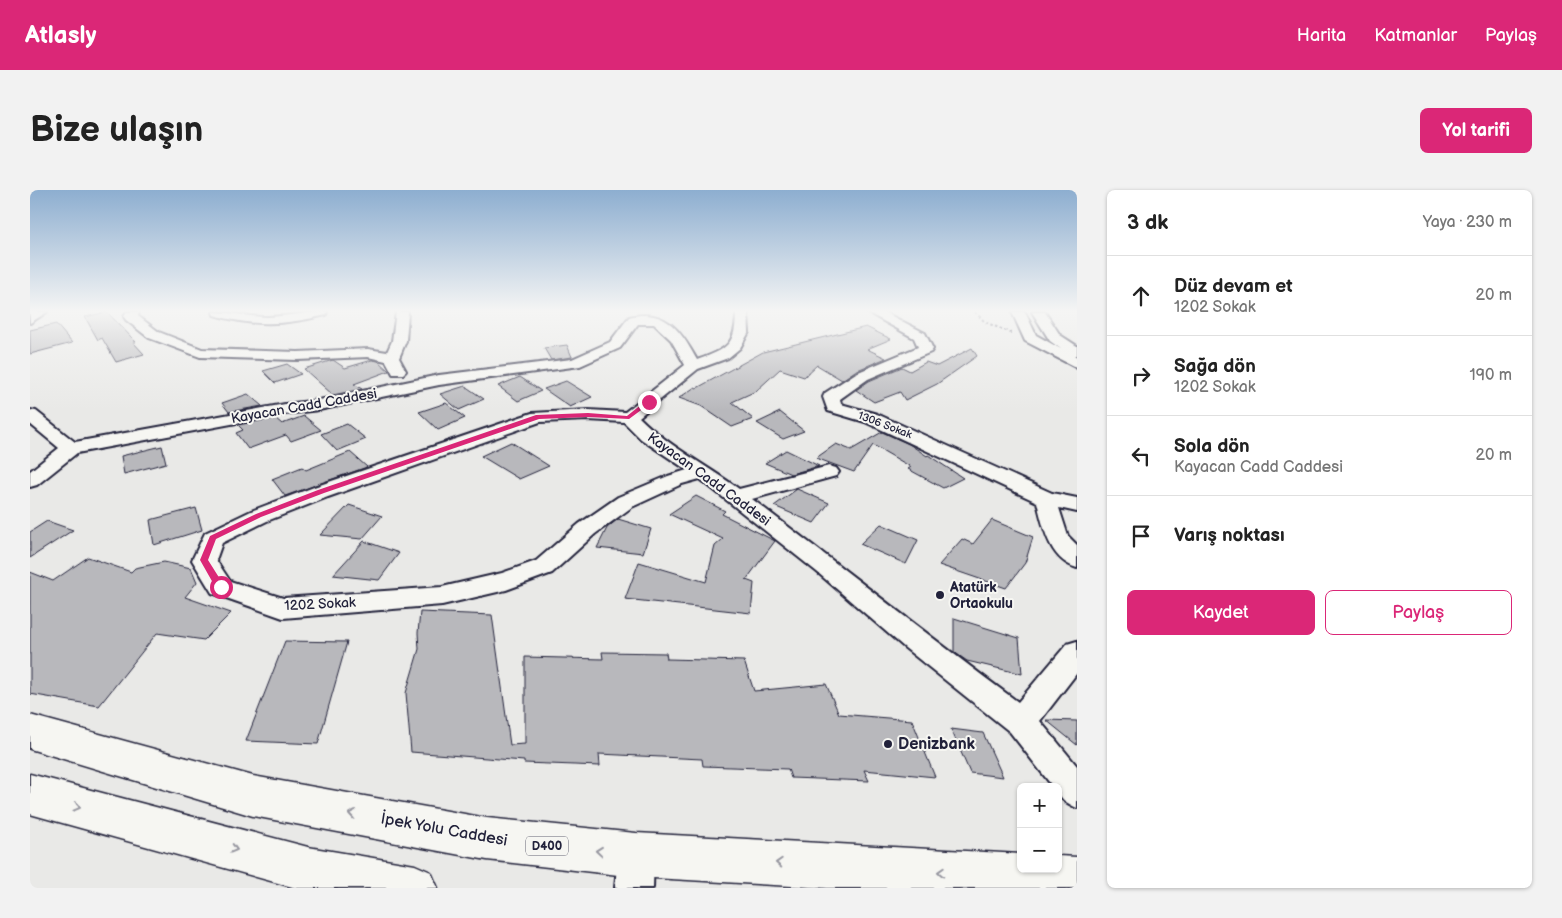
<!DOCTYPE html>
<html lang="tr">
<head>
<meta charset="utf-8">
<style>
	:root { --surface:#fff; --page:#f2f2f2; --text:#222; --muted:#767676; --line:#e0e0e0; --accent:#db2777 }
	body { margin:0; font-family:"Balsamiq Sans",sans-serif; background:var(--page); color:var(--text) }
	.controls { position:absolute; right:15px; bottom:15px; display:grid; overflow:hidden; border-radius:8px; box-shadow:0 1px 4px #0004 }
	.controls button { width:45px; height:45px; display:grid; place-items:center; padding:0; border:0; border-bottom:1px solid var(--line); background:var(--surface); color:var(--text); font:25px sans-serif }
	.stop { position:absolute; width:15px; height:15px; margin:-11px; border:4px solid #db2777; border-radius:50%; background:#fff }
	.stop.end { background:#db2777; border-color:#fff; box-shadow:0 1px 5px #0008 }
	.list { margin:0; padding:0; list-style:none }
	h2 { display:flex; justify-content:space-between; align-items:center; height:65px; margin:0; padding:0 20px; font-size:21px }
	h2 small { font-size:16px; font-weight:400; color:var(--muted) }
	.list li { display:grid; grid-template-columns:32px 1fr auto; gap:15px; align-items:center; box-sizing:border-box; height:80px; padding:0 20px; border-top:1px solid var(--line) }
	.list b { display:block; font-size:19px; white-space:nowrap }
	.list p { margin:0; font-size:16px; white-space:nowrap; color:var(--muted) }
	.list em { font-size:16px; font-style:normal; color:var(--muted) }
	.actions { display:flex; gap:10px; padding:15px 20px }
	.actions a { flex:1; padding:11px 0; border:1px solid var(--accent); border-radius:8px; text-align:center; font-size:18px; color:var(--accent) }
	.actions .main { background:var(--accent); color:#fff }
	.icon { flex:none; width:28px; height:28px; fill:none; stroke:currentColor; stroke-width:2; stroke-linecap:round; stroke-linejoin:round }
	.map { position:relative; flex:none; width:1047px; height:698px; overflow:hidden; border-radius:8px }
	header { display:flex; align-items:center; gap:30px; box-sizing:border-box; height:70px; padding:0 25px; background:var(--accent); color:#fff }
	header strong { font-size:24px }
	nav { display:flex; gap:28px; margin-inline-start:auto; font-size:18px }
	.intro { display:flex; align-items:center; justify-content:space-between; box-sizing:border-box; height:120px; padding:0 30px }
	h1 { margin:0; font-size:35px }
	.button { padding:12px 22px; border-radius:8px; background:var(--accent); color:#fff; font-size:18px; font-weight:700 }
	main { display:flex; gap:30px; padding:0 30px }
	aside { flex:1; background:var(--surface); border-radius:8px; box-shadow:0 1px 4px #0004 }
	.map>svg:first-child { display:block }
	.building { fill:#b8b8bc; stroke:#22223b }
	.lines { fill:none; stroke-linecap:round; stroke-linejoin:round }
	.minor-casing { stroke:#22223b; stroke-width:4 }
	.highway-casing { stroke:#22223b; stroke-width:3 }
	.path { stroke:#22223b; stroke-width:2; stroke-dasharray:2.5 2.5; stroke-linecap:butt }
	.minor { fill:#f6f6f2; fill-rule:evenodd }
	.highway { fill:#f6f6f2; fill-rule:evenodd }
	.oneway { stroke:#9797a0 }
	.route { fill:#db2777 }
	.poi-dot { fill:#22223b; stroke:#f6f6f2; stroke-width:2 }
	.labels { text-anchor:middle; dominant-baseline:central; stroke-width:4; stroke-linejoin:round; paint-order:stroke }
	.far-street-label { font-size:11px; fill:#22223b; stroke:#f6f6f2 }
	.shield { fill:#f6f6f2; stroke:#626272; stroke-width:1 }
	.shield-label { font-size:12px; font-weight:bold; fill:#22223b }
	.street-label { font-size:14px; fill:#22223b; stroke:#f6f6f2 }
	.poi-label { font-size:14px; font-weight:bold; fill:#22223b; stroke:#f6f6f2; text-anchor:start }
	.near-poi-label { font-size:16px; font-weight:bold; fill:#22223b; stroke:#f6f6f2; text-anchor:start }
	.near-street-label { font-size:16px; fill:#22223b; stroke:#f6f6f2 }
</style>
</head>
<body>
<header>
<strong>Atlasly</strong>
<nav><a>Harita</a><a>Katmanlar</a><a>Paylaş</a></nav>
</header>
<div class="intro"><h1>Bize ulaşın</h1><a class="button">Yol tarifi</a></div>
<main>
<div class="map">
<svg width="1047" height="698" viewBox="0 0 1047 698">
	<rect width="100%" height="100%" fill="#e9e9e7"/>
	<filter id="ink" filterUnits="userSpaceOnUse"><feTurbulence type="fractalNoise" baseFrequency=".02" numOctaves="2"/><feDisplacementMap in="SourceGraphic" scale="10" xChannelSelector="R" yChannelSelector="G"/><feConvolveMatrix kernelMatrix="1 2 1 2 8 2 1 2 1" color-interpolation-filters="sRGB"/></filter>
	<g filter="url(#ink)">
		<!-- building -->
		<path class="building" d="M77 122 106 152H103L114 164 86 172 72 148 68 150 55 127Z
			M26 134 42 153 0 164V140Z
			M836 137 861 149 837 159 856 168 825 181 812 190 787 175 774 187 750 179 726 201 702 212 723 229 702 237 671 216 649 208 665 197 667 198 733 162Z
			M537 155 542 167 521 170 514 158Z
			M942 158 947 166 907 194 875 210 870 202 844 212 826 200 839 191 872 177 880 181 896 172 907 176Z
			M303 170 315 178 342 170 348 171 359 181 324 194 332 199 303 205 274 179Z
			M257 174 271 184 245 193 233 181Z
			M490 187 511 201 488 211 468 196Z
			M536 191 562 207 540 217 514 199Z
			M435 196 454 209 429 220 410 204Z
			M218 204 232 216 199 222 192 213Z
			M416 213 435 228 408 240 389 222Z
			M750 222 774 241 753 249 727 233Z
			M274 226 291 240 261 251 256 245 218 259 206 243 213 240 208 235 245 228 252 234Z
			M317 234 336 249 307 261 291 244Z
			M852 242 879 254 897 266 898 265 933 288 913 298 878 279 881 277 843 255 824 282 786 268 806 254 821 260Z
			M481 252 519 276 489 289 451 266Z
			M132 256 136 273 94 284 91 266Z
			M756 260 789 276 761 284 735 273Z
			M320 262 337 277 255 306 242 289 272 277 276 280Z
			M767 299 799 313 784 333 744 316Z
			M666 306 695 321 692 324 745 351 716 390 724 393 721 423 595 409 609 372 676 392 685 356 693 349 639 324Z
			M319 315 352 326 332 349 290 345Z
			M166 318 172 340 124 355 120 330Z
			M588 329 621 339 613 363 567 358 577 338Z
			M962 330 1003 347 995 373 976 398 909 375 932 349 943 354Z
			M17 331 43 340 0 368V342Z
			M851 334 888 350 876 374 830 354Z
			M334 351 369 363 349 390 303 385Z
			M58 367 101 382 105 378 134 372 161 378 167 392 155 407 201 423 174 450 127 443 69 516 0 504V382L23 391Z
			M390 422 462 425 480 555 495 554V467L573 469 572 462 636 463 637 469 714 471 724 501 796 494 809 524 882 530 905 587 834 580 839 591 761 588 758 579 673 576 672 569 569 564 570 576 494 573V571L381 562 376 503 389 459 388 443Z
			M924 428 989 448 992 484 937 471 924 462Z
			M255 451 317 452 288 554 216 551Z
			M1016 530 1047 531V555Z
			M921 539 953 543 973 587 940 583Z"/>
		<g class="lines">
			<!-- minor casing -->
			<g class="minor-casing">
				<path id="minor" d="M2 122H17L0 133V123Z
					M96 122H109L108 126 129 142 172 159 268 162 338 159 357 162 362 151 366 122H378L376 151 369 168 376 181 373 184H363L356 171 338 167 268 170 170 167 119 148 96 130 94 127Z
					M183 122C201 122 219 127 238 127 258 126 277 122 297 122L296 125C254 135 225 137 184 125Z
					M706 122H718L719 142 710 158 698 168 668 179 609 227C638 256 676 275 709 299L799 276 806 278 809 282 806 286 722 309C811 376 898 446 988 512L1037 454 1047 451V483L1010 531 1047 576V618C1037 613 1028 609 1028 597H1023L980 542 875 458 787 382 670 289 652 294 602 317 565 344 522 383 476 400 412 415 253 428 182 403 162 370 175 343 221 321 284 297 502 223 558 220 595 222 655 175 641 150 624 134H608L590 158 550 176 409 195 289 220 255 224 47 263 7 295 0 297V281L29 258 0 234V220L6 221 45 252 255 214 289 210 409 185 542 169 580 152 599 127C636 118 651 141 667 170 697 159 706 155 706 122ZM558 230 594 232 611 249 657 280 638 286 588 307 549 334 506 371 472 383 412 397 253 408 200 391 186 370 192 353 237 331 298 307 510 232Z
					M837 122H854L895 143 903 159 901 162 838 189 810 209 811 214 847 224 1022 303 1047 308V322L1029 318 1038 346 1047 355V378C1019 370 1013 336 1007 312L835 232 798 221 793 207 795 203 826 183 888 157 884 148Z
					M982 122H995L1006 145 1031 159 1020 151 1002 122H1015L1030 145 1047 156V165H1044L1047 167V178L995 151Z
					M606 647 619 652 624 665 623 698H585L588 665 593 652Z"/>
			</g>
			<!-- highway casing -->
			<g class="highway-casing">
				<path id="highway" d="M0 525 223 586 457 628 606 643 991 664V679H1028V666L1047 667V698H797L606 687 457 670 223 626 0 559Z
					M0 584 278 657 385 675 401 682 408 698H266L0 624Z"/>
			</g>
			<!-- path -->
			<path class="path" d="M945 122 955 132 981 143"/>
			<!-- minor -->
			<use href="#minor" class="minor"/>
			<!-- highway -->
			<use href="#highway" class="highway"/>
		</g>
		<!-- one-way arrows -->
		<defs><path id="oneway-chevron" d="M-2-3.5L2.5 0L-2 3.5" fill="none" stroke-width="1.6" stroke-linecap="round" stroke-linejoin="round" transform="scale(1.25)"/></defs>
		<g class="oneway">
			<use href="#oneway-chevron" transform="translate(47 617) rotate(15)"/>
			<use href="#oneway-chevron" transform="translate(322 624) rotate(-170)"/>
			<use href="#oneway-chevron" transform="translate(204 659) rotate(15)"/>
			<use href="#oneway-chevron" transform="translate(569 661) rotate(-174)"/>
			<use href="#oneway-chevron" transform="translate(749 673) rotate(-177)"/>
			<use href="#oneway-chevron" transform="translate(911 682) rotate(-177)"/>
		</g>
	</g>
	<!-- sky -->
	<linearGradient id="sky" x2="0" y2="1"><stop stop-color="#8daed0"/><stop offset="0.55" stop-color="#f5f5f4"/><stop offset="1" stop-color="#f5f5f4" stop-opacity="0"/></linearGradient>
	<rect width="1047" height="220" fill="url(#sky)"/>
	<!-- route -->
	<path class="route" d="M617 210 622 212 599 229 558 227 509 229 294 303 231 327 186 349 178 370 195 397 194 400H187L170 370 180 346 226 324 288 300 506 225 558 223 597 226Z"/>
	<!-- markers -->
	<g class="poi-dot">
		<circle cx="910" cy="405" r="5"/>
		<circle cx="858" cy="554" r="5"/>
	</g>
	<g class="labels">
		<!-- far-street labels -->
		<g class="far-street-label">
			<text transform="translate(855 235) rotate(21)">1306 Sokak</text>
		</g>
		<!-- shield labels -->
		<rect class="shield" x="496" y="646.5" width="42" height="19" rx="4"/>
		<g class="shield-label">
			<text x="517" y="656">D400</text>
		</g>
		<!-- street labels -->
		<g class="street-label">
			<text transform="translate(274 216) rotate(-10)">Kayacan Cadd Caddesi</text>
			<text transform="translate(679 289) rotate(36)">Kayacan Cadd Caddesi</text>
			<text transform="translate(290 414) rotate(-3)">1202 Sokak</text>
		</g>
		<!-- poi labels -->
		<g class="poi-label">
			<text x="920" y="397">Atatürk<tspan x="920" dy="16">Ortaokulu</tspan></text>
		</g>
		<!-- near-poi labels -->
		<g class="near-poi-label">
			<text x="868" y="554">Denizbank</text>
		</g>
		<!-- near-street labels -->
		<g class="near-street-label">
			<text transform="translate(414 640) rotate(10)">İpek Yolu Caddesi</text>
		</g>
	</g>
</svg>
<div class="controls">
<button>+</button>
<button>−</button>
</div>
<div class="stop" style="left:191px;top:397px"></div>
<div class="stop end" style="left:619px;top:212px"></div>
</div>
<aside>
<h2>3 dk<small>Yaya · 230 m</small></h2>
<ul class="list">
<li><svg class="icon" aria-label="ahead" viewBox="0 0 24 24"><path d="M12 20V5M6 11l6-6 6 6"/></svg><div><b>Düz devam et</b><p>1202 Sokak</p></div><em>20 m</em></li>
<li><svg class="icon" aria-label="right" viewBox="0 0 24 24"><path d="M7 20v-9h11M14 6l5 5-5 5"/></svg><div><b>Sağa dön</b><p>1202 Sokak</p></div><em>190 m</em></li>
<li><svg class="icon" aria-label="left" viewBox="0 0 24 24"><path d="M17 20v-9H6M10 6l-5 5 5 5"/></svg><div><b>Sola dön</b><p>Kayacan Cadd Caddesi</p></div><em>20 m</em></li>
<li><svg class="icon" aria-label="arrive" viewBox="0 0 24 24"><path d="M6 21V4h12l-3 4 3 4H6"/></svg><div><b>Varış noktası</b></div></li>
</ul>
<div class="actions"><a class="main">Kaydet</a><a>Paylaş</a></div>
</aside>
</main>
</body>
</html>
